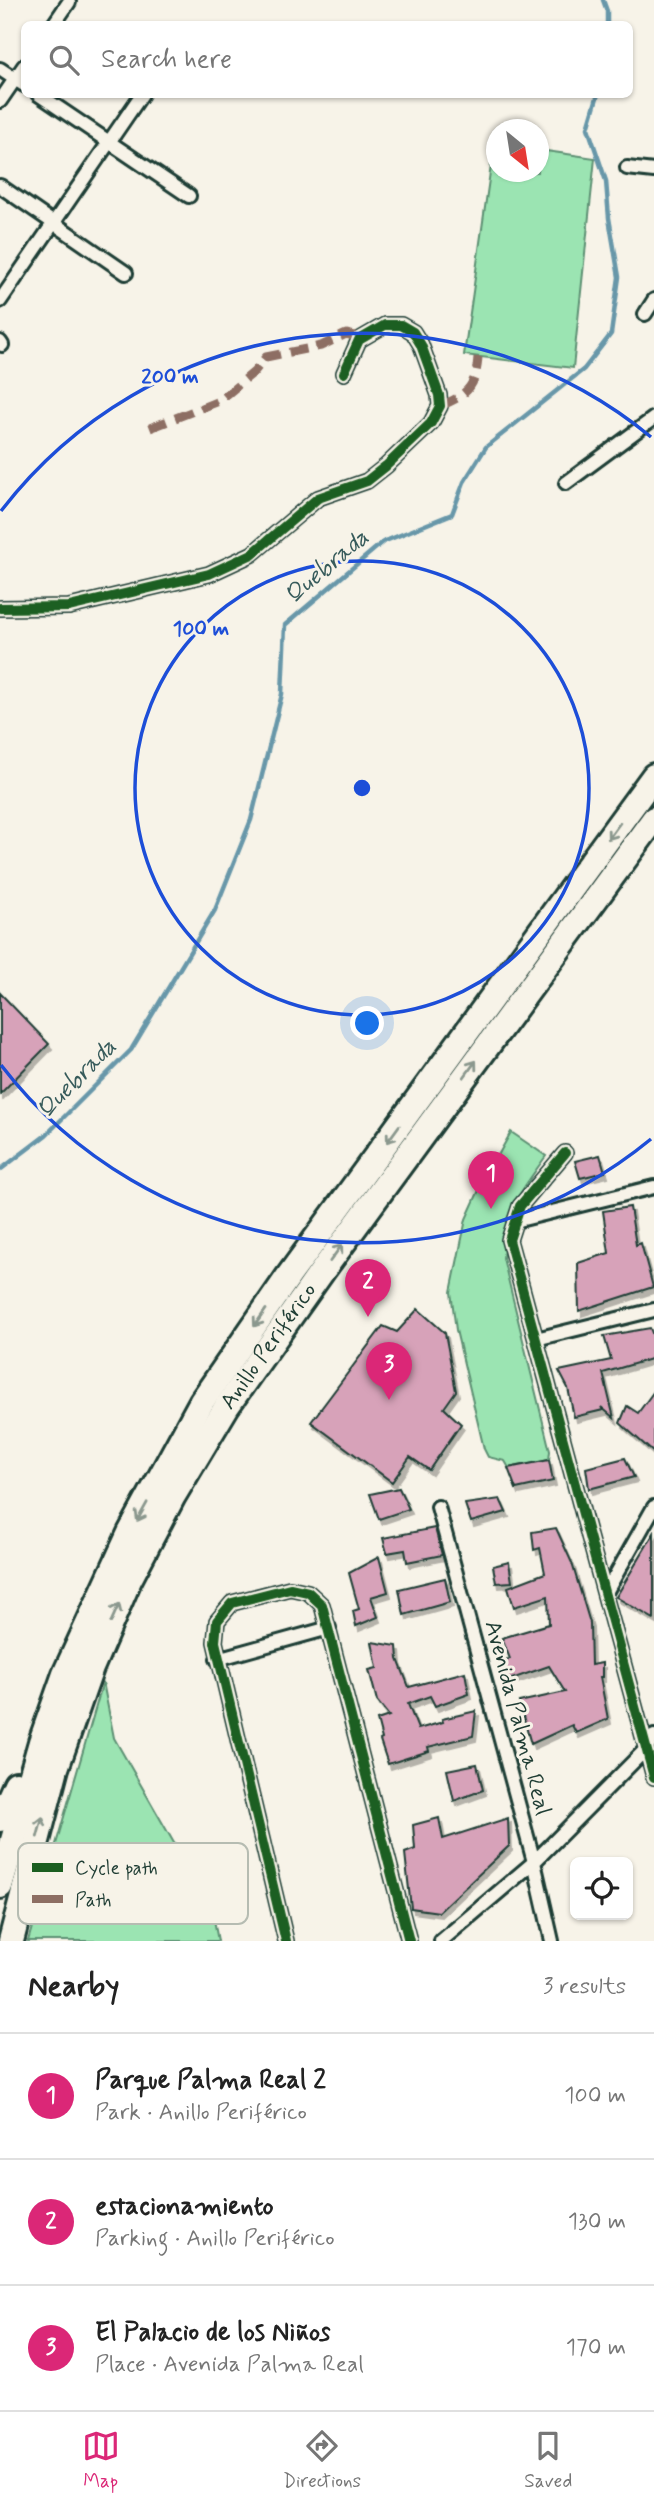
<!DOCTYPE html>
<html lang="en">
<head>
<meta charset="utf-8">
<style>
	:root { --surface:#fff; --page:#f2f2f2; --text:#222; --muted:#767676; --line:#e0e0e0; --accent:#db2777 }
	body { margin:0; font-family:Mynerve,sans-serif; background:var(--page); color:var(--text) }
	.controls { position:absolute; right:21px; bottom:21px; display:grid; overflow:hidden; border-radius:10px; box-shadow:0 2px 5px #0004 }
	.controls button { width:63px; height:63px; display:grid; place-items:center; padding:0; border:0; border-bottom:2px solid var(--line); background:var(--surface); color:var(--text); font:35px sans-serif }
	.compass { position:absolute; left:486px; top:119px; width:63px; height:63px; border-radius:50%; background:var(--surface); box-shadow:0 2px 5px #0004; rotate:150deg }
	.you { position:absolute; left:368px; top:1024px; width:24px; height:24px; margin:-18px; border:5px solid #fff; border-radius:50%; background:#1a73e8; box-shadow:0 0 0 10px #1a73e833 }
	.badge { display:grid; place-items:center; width:46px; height:46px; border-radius:50%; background:var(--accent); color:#fff; font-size:23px; font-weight:700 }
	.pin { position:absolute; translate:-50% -58px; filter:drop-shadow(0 2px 4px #0008) }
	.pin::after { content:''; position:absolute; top:37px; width:24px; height:21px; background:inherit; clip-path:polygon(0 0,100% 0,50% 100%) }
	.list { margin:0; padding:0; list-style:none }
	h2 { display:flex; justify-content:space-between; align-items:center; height:91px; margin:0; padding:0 28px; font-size:30px }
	h2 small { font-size:23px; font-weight:400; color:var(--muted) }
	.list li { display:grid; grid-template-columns:46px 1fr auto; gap:21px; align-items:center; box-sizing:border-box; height:126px; padding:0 28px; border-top:2px solid var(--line) }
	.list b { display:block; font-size:26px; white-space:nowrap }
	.list p { margin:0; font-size:23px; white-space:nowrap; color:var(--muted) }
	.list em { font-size:23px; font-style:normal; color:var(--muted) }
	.icon { flex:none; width:38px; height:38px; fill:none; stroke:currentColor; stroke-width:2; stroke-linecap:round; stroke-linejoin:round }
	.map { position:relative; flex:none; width:654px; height:1941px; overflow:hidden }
	.search { position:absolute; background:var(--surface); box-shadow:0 2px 5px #0004; left:21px; right:21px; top:21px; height:77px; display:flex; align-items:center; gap:18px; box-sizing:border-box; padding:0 24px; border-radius:10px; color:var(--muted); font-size:26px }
	.sheet { height:469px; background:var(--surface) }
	nav { display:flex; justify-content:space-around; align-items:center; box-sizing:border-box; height:98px; border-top:2px solid var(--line); background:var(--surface); font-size:19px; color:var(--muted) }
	nav a { display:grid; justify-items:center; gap:4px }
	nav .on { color:var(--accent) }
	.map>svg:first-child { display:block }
	.green { fill:#9be4b2; stroke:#5d9073; stroke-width:2 }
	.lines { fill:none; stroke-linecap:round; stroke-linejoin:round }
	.stream { stroke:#6797a9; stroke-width:4.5 }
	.building { fill:#d7a2b9; stroke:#1f3d34; stroke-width:2; filter:url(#shadow) }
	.street-casing { stroke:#1f3d34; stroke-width:18 }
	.highway-casing { stroke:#1f3d34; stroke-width:30 }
	.street { stroke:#f7f3e8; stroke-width:12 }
	.highway { stroke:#f7f3e8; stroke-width:24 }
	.quiet { stroke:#8d6e63; stroke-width:9; stroke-dasharray:18 9; stroke-linecap:butt }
	.cycleway-casing { stroke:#f7f3e8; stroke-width:15 }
	.cycleway { stroke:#1b5e20; stroke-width:10 }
	.oneway { stroke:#8b988e }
	.ring { fill:none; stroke:#1d4ed8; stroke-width:3.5 }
	.labels { text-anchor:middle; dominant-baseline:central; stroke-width:6; stroke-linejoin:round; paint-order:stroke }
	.street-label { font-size:23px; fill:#1f3d34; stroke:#f7f3e8 }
	.water-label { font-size:24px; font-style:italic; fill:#375b5b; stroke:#f7f3e8 }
	.key { fill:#f7f3e8; stroke:#b6bcb2; stroke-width:2 }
	.key-label { font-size:19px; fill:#1f3d34 }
	.centre { fill:#1d4ed8; stroke:#f7f3e8; stroke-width:3.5 }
	.ring-label { font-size:21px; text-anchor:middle; font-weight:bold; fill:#1d4ed8; stroke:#f7f3e8; stroke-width:6; stroke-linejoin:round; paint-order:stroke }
</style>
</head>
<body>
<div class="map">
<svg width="654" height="1941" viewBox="0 0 654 1941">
	<defs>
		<filter id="shadow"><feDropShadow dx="3" dy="5" stdDeviation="0" flood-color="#0004"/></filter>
	</defs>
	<rect width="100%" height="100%" fill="#f7f3e8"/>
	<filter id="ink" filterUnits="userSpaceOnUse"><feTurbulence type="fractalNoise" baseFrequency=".0143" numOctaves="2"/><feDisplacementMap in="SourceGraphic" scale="14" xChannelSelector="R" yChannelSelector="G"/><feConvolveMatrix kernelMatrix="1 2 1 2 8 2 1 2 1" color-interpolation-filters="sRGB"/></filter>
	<g filter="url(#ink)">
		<!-- green -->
		<path class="green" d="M494 144 496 145V172H538L539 150 595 158 573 368 464 355Z
			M511 1132 546 1156C518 1195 507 1208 503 1258L550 1451 549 1460 509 1468 505 1461 488 1457 484 1449 456 1330 451 1292 466 1219 480 1188Z
			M103 1682 114 1738 182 1857 209 1893 218 1941H28Z"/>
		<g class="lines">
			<!-- stream -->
			<path class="stream" d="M603 0 607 11V24
				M0 1170 46 1135 131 1050 215 910 251 820 282 694 285 625 383 542 452 514 464 482 486 447 584 369 611 334 619 277 609 218 606 181 588 128 598 94"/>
		</g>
		<!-- building -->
		<path class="building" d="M0 993 49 1044 0 1094Z
			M600 1155 605 1172 580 1178 575 1161Z
			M630 1207 636 1245 641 1243 653 1287 579 1311 578 1263 609 1253 603 1211Z
			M418 1309 445 1333 456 1391 444 1408 461 1424 429 1470 410 1457 392 1482 311 1422 383 1326 397 1332Z
			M650 1328 654 1338V1358L603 1373 614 1418 601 1407 603 1410 574 1417 568 1388 559 1371 611 1360 604 1336Z
			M654 1391V1453L620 1423 627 1406 638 1413Z
			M625 1458 634 1477 589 1489 586 1468Z
			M549 1460 553 1481 516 1489 508 1468Z
			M399 1488 409 1509 379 1519 370 1494Z
			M500 1499 506 1512 471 1522 465 1504Z
			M435 1528 442 1555 407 1562 405 1550 387 1553 383 1538Z
			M556 1528 572 1563 590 1623 591 1665 602 1663V1677H600L608 1719 576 1733 572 1725 531 1744 519 1702 565 1692 549 1666 506 1681 503 1660 510 1659 502 1638 549 1624 548 1596 514 1607 508 1587 545 1573 540 1548 534 1550 532 1532Z
			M654 1533V1619L616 1597Z
			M379 1557 388 1592 371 1597 378 1617 356 1626 353 1611 359 1609 349 1573Z
			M509 1562 512 1582 496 1583 493 1566Z
			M445 1578 450 1602 404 1615 399 1589Z
			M372 1642 397 1646 398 1659 409 1687 465 1672 469 1694 435 1706 430 1696 408 1704 418 1729 443 1722 442 1719 476 1711 473 1736 428 1747 429 1751 388 1764 380 1740 382 1739 377 1720 389 1716 377 1701 369 1670 377 1668Z
			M477 1764 483 1790 454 1801 447 1770Z
			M439 1818 443 1839 508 1818 509 1846 439 1912 411 1908 405 1853 415 1849 413 1825Z"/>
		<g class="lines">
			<!-- street casing -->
			<g class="street-casing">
				<path id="street" d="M54 24 69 2
					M0 69 24 85
					M38 94 189 196
					M0 101 24 66
					M627 168 654 171
					M0 186 126 273
					M0 301 142 94
					M645 314 654 300
					M0 342 2 345
					M566 483 654 418
					M0 608 69 607 209 574 252 554 318 498 367 481 386 466 431 423 440 406 439 395 421 345 413 332 401 325H385L359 340 344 373
					M565 1153 520 1206 509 1240 654 1777
					M515 1221 654 1187
					M536 1339 654 1310
					M438 1507 534 1862 552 1941
					M605 1594 654 1507
					M217 1659 329 1628
					M286 1941 215 1642 217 1621 232 1603 290 1588 308 1592 322 1605 409 1941
					M441 1941 534 1862 646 1749 654 1736"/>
			</g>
			<!-- highway casing -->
			<g class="highway-casing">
				<g id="highway">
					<path d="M0 1819 16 1784"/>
					<path d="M0 1886 41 1742 65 1674 130 1533 202 1401 290 1274 654 776"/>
					<path id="s1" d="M11 1941 56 1768 91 1668 129 1580 173 1496 227 1406 323 1270 654 819"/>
				</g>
			</g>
			<!-- street -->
			<use href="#street" class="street"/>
			<!-- highway -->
			<use href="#highway" class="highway"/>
			<!-- quiet -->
			<path class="quiet" d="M440 406C467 395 476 387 478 357
				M150 428 219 401 254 372 266 357 321 346 346 334 355 336 359 340"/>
			<!-- cycleway casing -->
			<g class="cycleway-casing">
				<path id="cycleway" d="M0 608 69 607 209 574 252 554 318 498 367 481 386 466 431 423 440 406 439 395 421 345 413 332 401 325H385L359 340 344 373
					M565 1153 520 1206 509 1240 654 1777
					M286 1941 215 1642 217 1621 232 1603 290 1588 308 1592 322 1605 409 1941"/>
			</g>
			<!-- cycleway -->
			<use href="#cycleway" class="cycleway"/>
		</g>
		<!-- one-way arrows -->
		<defs><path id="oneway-shaft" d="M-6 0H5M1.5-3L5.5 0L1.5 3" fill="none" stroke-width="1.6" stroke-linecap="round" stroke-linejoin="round" transform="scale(1.75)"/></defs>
		<g class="oneway">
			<use href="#oneway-shaft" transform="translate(614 831) rotate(126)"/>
			<use href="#oneway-shaft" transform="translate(470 1069) rotate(-54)"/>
			<use href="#oneway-shaft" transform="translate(393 1134) rotate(126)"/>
			<use href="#oneway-shaft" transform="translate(336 1253) rotate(-54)"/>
			<use href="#oneway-shaft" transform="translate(260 1318) rotate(125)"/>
			<use href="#oneway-shaft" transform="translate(142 1512) rotate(119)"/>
			<use href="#oneway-shaft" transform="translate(115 1613) rotate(-66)"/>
			<use href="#oneway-shaft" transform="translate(40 1827) rotate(-75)"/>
		</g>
	</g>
	<!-- distance rings -->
	<g class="ring">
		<circle cx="362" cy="788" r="227"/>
		<path d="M651 1139A455 455 0 0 1 1 1065M1 511A455 455 0 0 1 651 437"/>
	</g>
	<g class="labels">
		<!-- street labels -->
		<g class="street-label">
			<text stroke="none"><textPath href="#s1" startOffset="653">Anillo Periférico</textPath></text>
			<text transform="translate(517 1718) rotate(75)">Avenida Palma Real</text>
		</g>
		<!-- water labels -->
		<g class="water-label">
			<text transform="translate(327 567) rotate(-40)">Quebrada</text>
			<text transform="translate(77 1079) rotate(-45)">Quebrada</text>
		</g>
	</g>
	<!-- legend -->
	<rect x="18" y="1843" width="230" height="81" rx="10" class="key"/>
	<rect x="32" y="1863" width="31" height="9" fill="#1b5e20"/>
	<rect x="32" y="1895" width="31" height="8" fill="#8d6e63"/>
	<g class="key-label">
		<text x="75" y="1874">Cycle path</text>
		<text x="75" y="1906">Path</text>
	</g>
	<circle cx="362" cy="788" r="10" class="centre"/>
	<g class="ring-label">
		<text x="170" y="383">200 m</text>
		<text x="201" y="635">100 m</text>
	</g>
</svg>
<div class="controls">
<button><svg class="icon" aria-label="locate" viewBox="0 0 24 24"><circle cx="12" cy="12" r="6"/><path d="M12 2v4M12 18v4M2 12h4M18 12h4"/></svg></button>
</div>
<svg class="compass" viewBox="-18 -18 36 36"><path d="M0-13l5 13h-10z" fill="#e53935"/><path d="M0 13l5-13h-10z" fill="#767676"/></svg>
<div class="you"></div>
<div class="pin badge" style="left:491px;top:1209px">1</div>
<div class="pin badge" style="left:368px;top:1317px">2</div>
<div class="pin badge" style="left:389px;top:1400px">3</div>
<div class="search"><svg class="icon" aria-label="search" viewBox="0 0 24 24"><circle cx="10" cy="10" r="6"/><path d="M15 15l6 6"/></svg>Search here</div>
</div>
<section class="sheet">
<h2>Nearby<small>3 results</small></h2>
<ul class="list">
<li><span class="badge">1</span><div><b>Parque Palma Real 2</b><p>Park · Anillo Periférico</p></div><em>100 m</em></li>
<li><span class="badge">2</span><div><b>estacionamiento</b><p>Parking · Anillo Periférico</p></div><em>130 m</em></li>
<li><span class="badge">3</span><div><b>El Palacio de los Niños</b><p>Place · Avenida Palma Real</p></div><em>170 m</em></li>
</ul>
</section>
<nav>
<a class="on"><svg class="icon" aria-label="map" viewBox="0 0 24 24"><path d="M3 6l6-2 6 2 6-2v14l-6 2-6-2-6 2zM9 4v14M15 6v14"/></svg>Map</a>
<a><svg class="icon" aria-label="directions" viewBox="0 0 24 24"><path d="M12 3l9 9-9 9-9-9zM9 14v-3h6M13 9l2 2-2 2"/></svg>Directions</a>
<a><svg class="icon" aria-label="saved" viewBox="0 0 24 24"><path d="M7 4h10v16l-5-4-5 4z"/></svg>Saved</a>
</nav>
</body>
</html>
